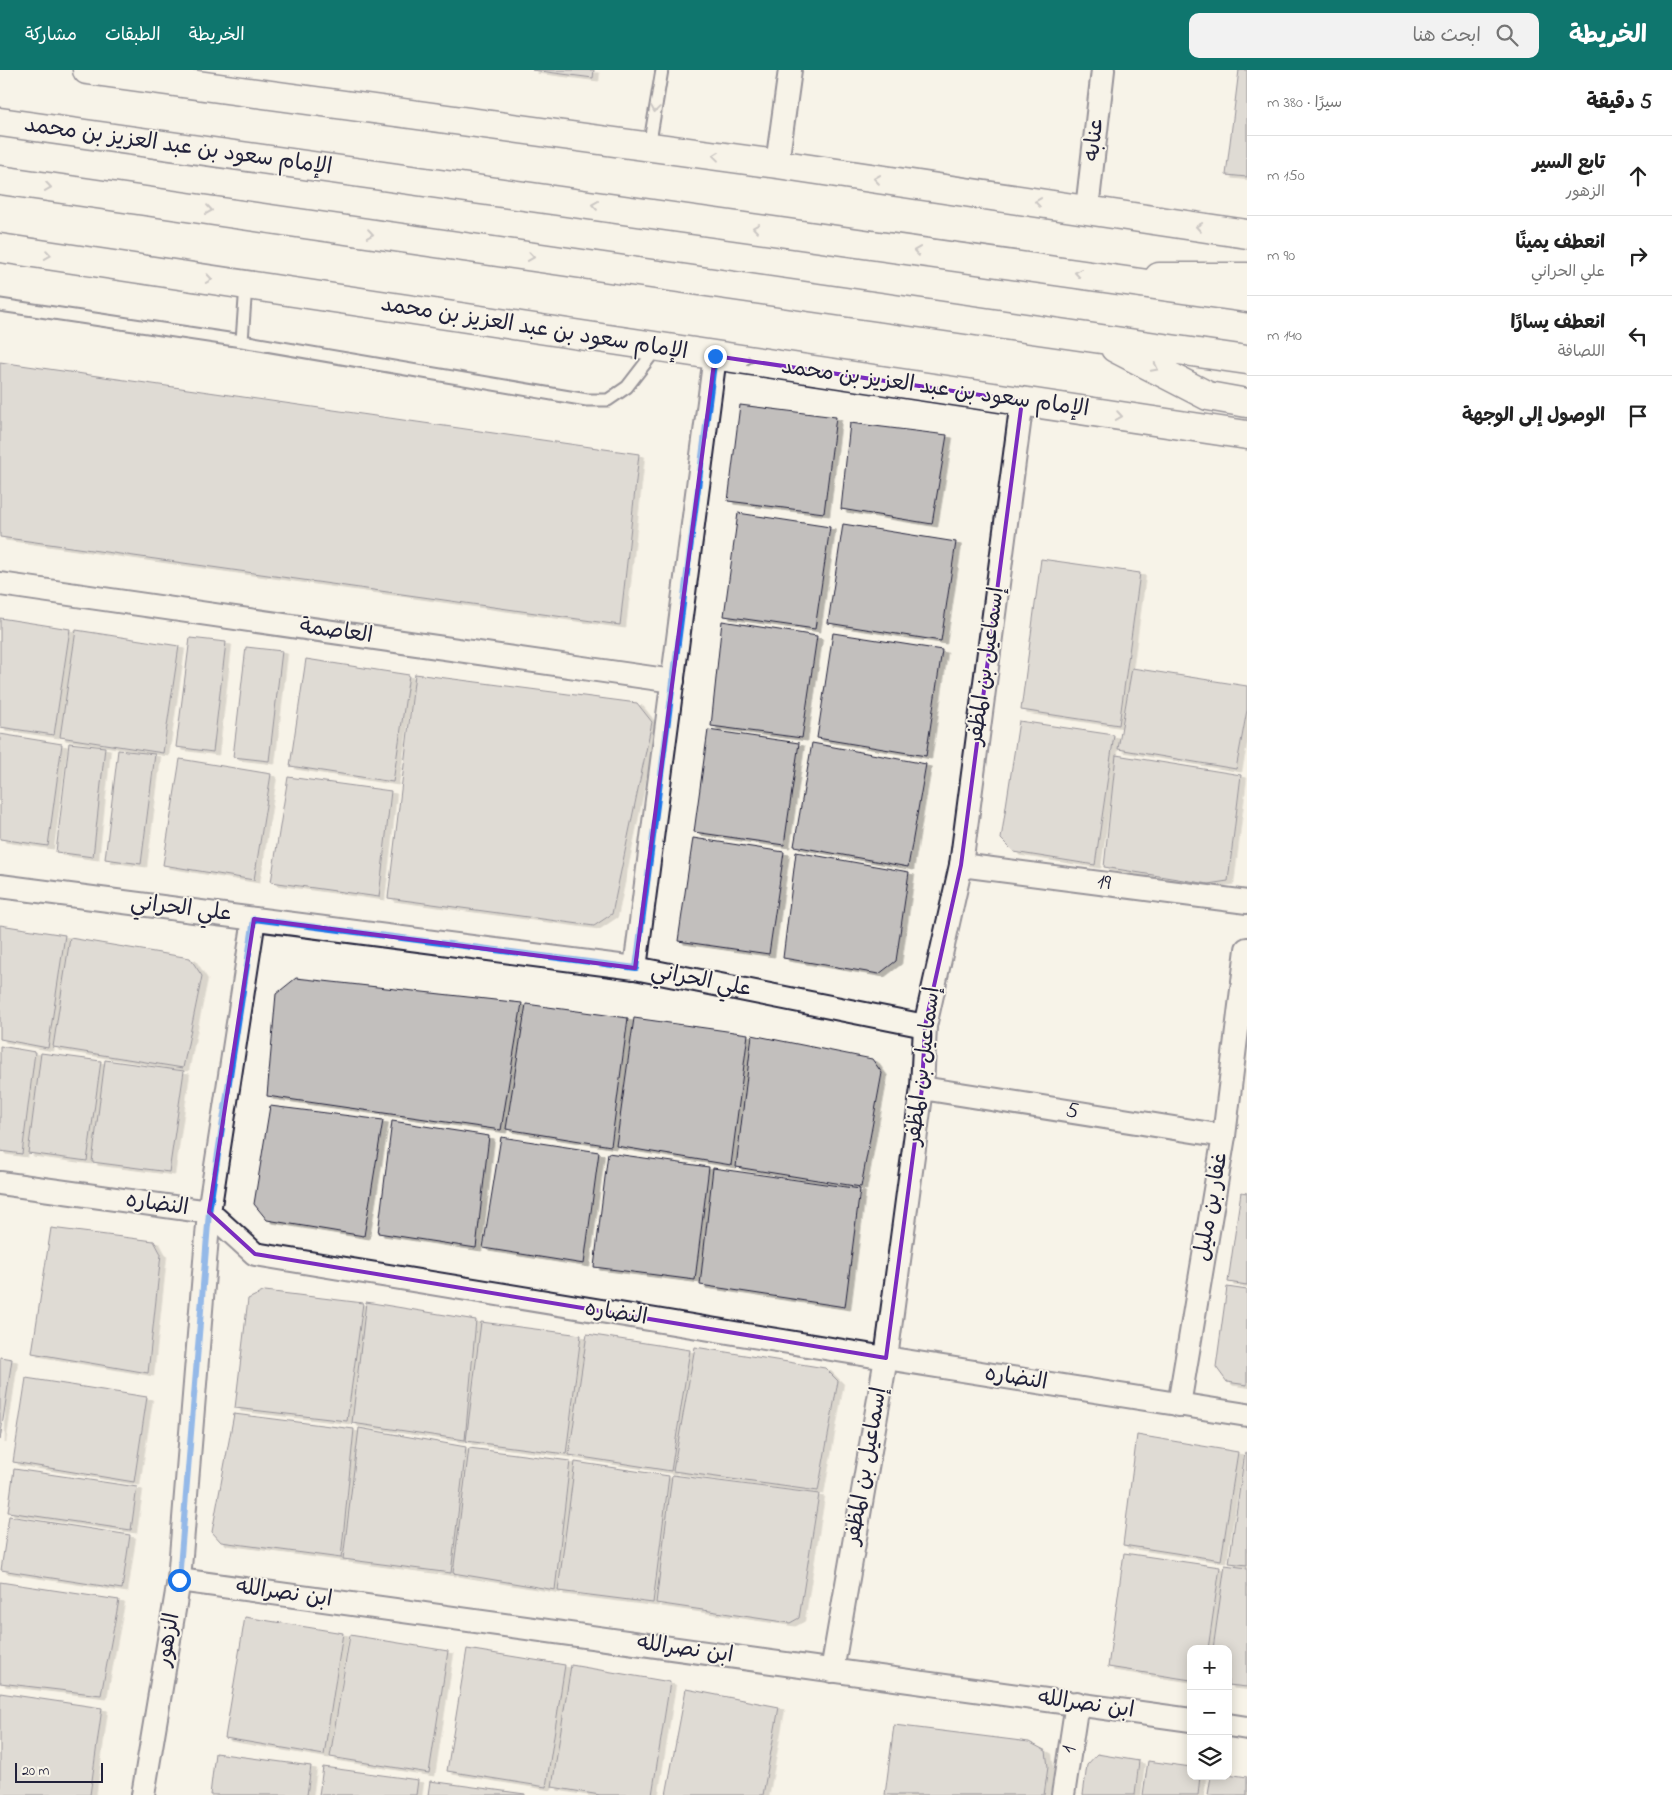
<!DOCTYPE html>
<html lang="ar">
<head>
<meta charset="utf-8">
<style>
	:root { --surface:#fff; --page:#f2f2f2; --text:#222; --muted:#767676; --line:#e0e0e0; --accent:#0f766e }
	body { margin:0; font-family:"Indie Flower","Playpen Sans Arabic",sans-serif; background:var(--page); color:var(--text); direction:rtl }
	.controls { position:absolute; right:15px; bottom:15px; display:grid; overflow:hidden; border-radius:10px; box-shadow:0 2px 12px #0003 }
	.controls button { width:45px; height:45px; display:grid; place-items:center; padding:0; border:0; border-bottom:1px solid var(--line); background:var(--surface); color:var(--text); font:25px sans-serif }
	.scale { position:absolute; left:15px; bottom:12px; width:88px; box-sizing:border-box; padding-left:5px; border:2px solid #22223b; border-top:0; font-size:14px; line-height:18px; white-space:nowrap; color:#22223b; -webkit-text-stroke:4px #f7f3e8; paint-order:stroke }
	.stop { position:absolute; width:15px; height:15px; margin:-11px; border:4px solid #1a73e8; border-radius:50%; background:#fff }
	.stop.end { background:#1a73e8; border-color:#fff; box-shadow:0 1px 5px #0008 }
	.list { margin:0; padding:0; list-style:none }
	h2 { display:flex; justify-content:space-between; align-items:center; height:65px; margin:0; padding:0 20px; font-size:21px }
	h2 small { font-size:16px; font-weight:400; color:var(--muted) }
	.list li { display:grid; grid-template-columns:32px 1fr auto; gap:15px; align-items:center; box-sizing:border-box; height:80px; padding:0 20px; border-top:1px solid var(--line) }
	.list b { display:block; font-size:19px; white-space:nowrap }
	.list p { margin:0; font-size:16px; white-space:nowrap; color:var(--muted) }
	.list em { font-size:16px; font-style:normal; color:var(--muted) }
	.icon { flex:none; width:28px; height:28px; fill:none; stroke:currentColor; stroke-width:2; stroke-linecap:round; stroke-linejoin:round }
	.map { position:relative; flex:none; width:1247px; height:1725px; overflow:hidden; direction:ltr }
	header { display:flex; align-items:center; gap:30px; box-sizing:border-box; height:70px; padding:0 25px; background:var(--accent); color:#fff }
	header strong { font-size:24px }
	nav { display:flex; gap:28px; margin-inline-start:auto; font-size:18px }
	.search { width:350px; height:45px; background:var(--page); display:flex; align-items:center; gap:12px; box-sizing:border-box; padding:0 18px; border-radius:10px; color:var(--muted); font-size:19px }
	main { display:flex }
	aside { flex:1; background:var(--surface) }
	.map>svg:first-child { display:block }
	.building { fill:#c2bfbd; stroke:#22223b; filter:url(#shadow) }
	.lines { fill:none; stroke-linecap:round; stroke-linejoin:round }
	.service-casing { stroke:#22223b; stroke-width:15 }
	.minor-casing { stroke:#22223b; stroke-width:26 }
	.tertiary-casing { stroke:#22223b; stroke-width:31 }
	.primary-casing { stroke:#22223b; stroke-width:31 }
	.service { stroke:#f7f3e8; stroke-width:11 }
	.minor { stroke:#f7f3e8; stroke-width:22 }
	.tertiary { stroke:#f7f3e8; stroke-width:28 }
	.primary { stroke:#f7f3e8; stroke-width:28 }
	.oneway { stroke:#97959a }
	.route { stroke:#1a73e8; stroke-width:6 }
	.marked { fill:none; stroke:#7b2cbf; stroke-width:4; stroke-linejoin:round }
	.labels { text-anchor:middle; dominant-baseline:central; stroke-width:4; stroke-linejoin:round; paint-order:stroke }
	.street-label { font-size:22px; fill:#22223b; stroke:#f7f3e8 }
</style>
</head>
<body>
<header>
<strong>الخريطة</strong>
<div class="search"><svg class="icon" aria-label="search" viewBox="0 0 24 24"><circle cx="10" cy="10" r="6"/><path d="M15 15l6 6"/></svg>ابحث هنا</div>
<nav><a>الخريطة</a><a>الطبقات</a><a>مشاركة</a></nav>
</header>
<main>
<aside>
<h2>5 دقيقة<small>سيرًا · 380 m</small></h2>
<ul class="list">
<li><svg class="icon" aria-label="ahead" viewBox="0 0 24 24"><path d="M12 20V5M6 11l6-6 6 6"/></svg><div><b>تابع السير</b><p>الزهور</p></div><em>150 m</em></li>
<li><svg class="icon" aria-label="right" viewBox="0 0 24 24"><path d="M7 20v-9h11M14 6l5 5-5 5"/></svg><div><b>انعطف يمينًا</b><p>علي الحراني</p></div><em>90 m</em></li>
<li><svg class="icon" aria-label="left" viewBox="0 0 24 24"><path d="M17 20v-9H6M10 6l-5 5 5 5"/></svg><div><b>انعطف يسارًا</b><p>اللصافة</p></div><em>140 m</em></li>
<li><svg class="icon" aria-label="arrive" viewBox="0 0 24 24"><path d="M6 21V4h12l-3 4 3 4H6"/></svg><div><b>الوصول إلى الوجهة</b></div></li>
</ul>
</aside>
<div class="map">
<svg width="1247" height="1725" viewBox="0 0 1247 1725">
	<defs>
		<filter id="shadow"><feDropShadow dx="5.5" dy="3" stdDeviation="0" flood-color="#0004"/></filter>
	</defs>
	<rect width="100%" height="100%" fill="#f7f3e8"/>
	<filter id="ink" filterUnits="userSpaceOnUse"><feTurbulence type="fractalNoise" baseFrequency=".02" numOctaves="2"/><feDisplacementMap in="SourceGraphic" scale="10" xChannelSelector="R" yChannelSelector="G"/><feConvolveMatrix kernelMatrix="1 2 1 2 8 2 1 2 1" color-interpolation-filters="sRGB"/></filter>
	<g filter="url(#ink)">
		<!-- building -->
		<path class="building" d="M532 0H594L593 8Z
			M1239 0H1247V107L1226 105Z
			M0 292 639 384 620 555 0 467Z
			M740 335 836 347 824 443 728 431Z
			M850 353 947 365 932 454 841 439Z
			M738 443 830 457 815 559 724 546Z
			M843 454 956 472 941 571 828 553Z
			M1041 489 1140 503 1119 655 1021 640Z
			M0 548 70 559 54 665 0 657Z
			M722 551 817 566 802 668 711 656Z
			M76 560 179 576 163 683 60 667Z
			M833 563 942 580 926 686 817 668Z
			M190 568 226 572 213 682 176 677Z
			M246 577 282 581 269 691 233 687Z
			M306 589 409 605 393 712 290 696Z
			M1132 598 1247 616V640L1236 699 1118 679Z
			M415 604 637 633 652 652 612 844 594 856 388 828Z
			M1019 651 1114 665 1095 795 1014 782 1001 769Z
			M708 660 799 673 784 775 694 762Z
			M0 664 62 674 48 776 0 769Z
			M69 673 105 677 93 787 56 782Z
			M812 673 926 694 908 797 794 776Z
			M118 680 155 684 141 794 105 789Z
			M1116 685 1241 705 1228 811 1208 814 1104 797Z
			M180 689 271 704 254 810 163 795Z
			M288 707 391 721 379 827 271 812Z
			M693 768 784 782 769 884 678 871Z
			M796 782 909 802 896 891 879 904 783 888Z
			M0 855 65 865 48 978 0 969Z
			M70 868 190 888 202 906 183 998 53 977Z
			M296 908 522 933 501 1060 267 1026 276 924Z
			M526 934 628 948 611 1076 506 1059Z
			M634 948 748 964 731 1095 616 1076Z
			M752 965 872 989 882 1003 861 1117 736 1097Z
			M0 976 35 982 22 1084 0 1081Z
			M41 983 101 991 87 1091 28 1083Z
			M105 990 184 1001 169 1102 92 1092Z
			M270 1036 383 1050 364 1166 267 1150 254 1134Z
			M392 1051 489 1066 476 1178 378 1163Z
			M501 1067 599 1082 584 1194 483 1178Z
			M608 1083 709 1097 695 1210 594 1197Z
			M713 1098 860 1119 845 1237 700 1215Z
			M1241 1122 1247 1123V1215L1228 1212Z
			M51 1158 154 1171 161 1184 148 1303 32 1283Z
			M1227 1217 1247 1220V1315L1227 1312 1216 1297Z
			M265 1221 363 1233 347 1351 235 1338 248 1229Z
			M366 1232 476 1250 465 1370 352 1353Z
			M481 1252 581 1265 566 1384 466 1371Z
			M587 1264 690 1280 671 1401 569 1385Z
			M695 1277 825 1298 838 1311 818 1421 673 1401Z
			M0 1287 12 1289 0 1370Z
			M26 1308 147 1327 134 1412 13 1392Z
			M234 1344 354 1359 341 1488 221 1472 212 1462Z
			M359 1358 466 1377 451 1503 343 1489Z
			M1137 1365 1238 1382 1221 1490 1123 1475Z
			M469 1378 570 1391 555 1520 453 1503Z
			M1245 1382 1247 1383V1495L1229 1493Z
			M575 1392 669 1406 653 1533 558 1521Z
			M14 1399 137 1417 131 1460 8 1442Z
			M672 1405 819 1424 799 1548 790 1553 656 1533Z
			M9 1446 130 1465 122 1519 1 1500Z
			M1124 1483 1220 1497 1208 1579H1191V1610L1108 1597Z
			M1225 1495 1247 1498V1617L1228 1615V1579H1213Z
			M0 1512 119 1530 101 1625 0 1613Z
			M245 1547 343 1563 324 1685 225 1668Z
			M350 1565 448 1581 429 1703 330 1687Z
			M467 1579 565 1595 546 1717 447 1701Z
			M571 1595 670 1612 652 1725H600L552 1717Z
			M686 1619 779 1637 763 1725H666Z
			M0 1623 102 1638 90 1725H0Z
			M894 1655 1029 1672 1046 1681 1048 1697 1044 1725H885Z
			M215 1683 311 1696 307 1725H210Z
			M1097 1684 1139 1691 1135 1725H1083L1087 1695Z
			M1148 1691 1191 1697V1706H1200L1198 1725H1143Z
			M323 1697 418 1710 416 1725H319Z
			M1228 1704 1247 1707V1725H1208L1211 1706H1228Z
			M430 1711 525 1724V1725H428Z"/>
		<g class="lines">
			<!-- service casing -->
			<g class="service-casing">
				<path id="service" d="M649 77 662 0
					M0 235 242 271 587 330H608L627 317 657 278
					M242 271 246 215"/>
			</g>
			<!-- minor casing -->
			<g class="minor-casing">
				<g id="minor">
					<path d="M777 94 790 0"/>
					<path d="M1087 139 1103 0"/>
					<path d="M0 514 673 611"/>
					<path id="s1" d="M961 795 1247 832"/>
					<path d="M0 816 635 898 925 956"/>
					<path d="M635 898 715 286"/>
					<path id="s2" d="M922 1018 1224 1066"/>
					<path d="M0 1113 209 1142 255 1184 886 1288 1247 1345"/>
					<path d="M1179 1335 1224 1066 1247 879"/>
					<path d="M179 1510 1191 1650"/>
					<path d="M832 1601 886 1288 922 1018 925 956 961 795 1022 331"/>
					<path d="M1228 1655 1247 1658"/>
					<path d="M143 1725 179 1510 209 1142 254 849"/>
					<path id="s3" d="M1063 1725 1077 1633"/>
				</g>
			</g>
			<!-- tertiary casing -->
			<g class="tertiary-casing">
				<path id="tertiary" d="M87 0 777 94 1247 164
					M0 178 1247 365
					M1159 207H1247"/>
			</g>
			<!-- primary casing -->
			<g class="primary-casing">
				<path id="primary" d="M0 52 1247 228
					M0 110 1247 290
					M1115 278 1208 326 1247 333"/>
			</g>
			<!-- service -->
			<use href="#service" class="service"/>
			<!-- minor -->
			<use href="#minor" class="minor"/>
			<!-- tertiary -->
			<use href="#tertiary" class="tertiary"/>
			<!-- primary -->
			<use href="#primary" class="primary"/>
		</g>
		<!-- one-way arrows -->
		<defs><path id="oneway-chevron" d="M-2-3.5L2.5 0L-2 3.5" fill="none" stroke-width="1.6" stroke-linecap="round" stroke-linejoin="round" transform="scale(1.25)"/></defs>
		<g class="oneway">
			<use href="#oneway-chevron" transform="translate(655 39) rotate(98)"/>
			<use href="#oneway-chevron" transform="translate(716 86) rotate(-173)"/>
			<use href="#oneway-chevron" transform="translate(877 109) rotate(-172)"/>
			<use href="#oneway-chevron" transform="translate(48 117) rotate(8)"/>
			<use href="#oneway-chevron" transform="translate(1038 132) rotate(-172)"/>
			<use href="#oneway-chevron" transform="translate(595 135) rotate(-172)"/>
			<use href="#oneway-chevron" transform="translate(209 140) rotate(8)"/>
			<use href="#oneway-chevron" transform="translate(1199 157) rotate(-171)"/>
			<use href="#oneway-chevron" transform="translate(756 158) rotate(-172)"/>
			<use href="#oneway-chevron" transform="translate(370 164) rotate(8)"/>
			<use href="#oneway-chevron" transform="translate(917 181) rotate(-172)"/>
			<use href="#oneway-chevron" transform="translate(48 185) rotate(9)"/>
			<use href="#oneway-chevron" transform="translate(531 187) rotate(8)"/>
			<use href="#oneway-chevron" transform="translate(1078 203) rotate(-172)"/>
			<use href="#oneway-chevron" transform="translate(209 209) rotate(9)"/>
			<use href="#oneway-chevron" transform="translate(750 291) rotate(8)"/>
			<use href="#oneway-chevron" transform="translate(1155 298) rotate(27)"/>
			<use href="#oneway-chevron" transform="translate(1119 346) rotate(9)"/>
		</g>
	</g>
	<g class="lines" filter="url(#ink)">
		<!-- route -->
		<path class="route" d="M179 1510 209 1142 254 849 636 898 715 286"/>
	</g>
	<!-- marked area -->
	<path d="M0 0H1247V1725H0ZM715 286 1022 331 961 795 925 956 922 1018 886 1288 255 1184 209 1142 254 849 635 898Z" fill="#f7f3e8" fill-opacity=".55" fill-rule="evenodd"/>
	<path class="marked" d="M715 286 1022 331 961 795 925 956 922 1018 886 1288 255 1184 209 1142 254 849 635 898Z"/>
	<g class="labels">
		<!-- street labels -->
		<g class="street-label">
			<text transform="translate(1095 70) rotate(-84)">عنابه</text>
			<text transform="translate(178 77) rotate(8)">الإمام سعود بن عبد العزيز بن محمد</text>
			<text transform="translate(534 259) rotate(9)">الإمام سعود بن عبد العزيز بن محمد</text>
			<text transform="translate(935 319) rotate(8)">الإمام سعود بن عبد العزيز بن محمد</text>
			<text transform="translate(336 562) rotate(8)">العاصمة</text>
			<text transform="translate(987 596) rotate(-82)">إسماعيل بن المظفر</text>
			<text stroke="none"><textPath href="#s1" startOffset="144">19</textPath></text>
			<text transform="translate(181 839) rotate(7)">علي الحراني</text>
			<text transform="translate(701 911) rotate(11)">علي الحراني</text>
			<text transform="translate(924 996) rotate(-83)">إسماعيل بن المظفر</text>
			<text stroke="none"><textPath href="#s2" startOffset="152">5</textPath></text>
			<text transform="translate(157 1135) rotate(8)">النضاره</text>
			<text transform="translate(1212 1137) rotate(-80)">غفار بن مليل</text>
			<text transform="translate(616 1244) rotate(9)">النضاره</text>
			<text transform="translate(1016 1309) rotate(9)">النضاره</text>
			<text transform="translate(867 1396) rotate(-80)">إسماعيل بن المظفر</text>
			<text transform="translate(284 1524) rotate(8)">ابن نصرالله</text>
			<text transform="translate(169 1570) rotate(-80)">الزهور</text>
			<text transform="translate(685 1580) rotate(8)">ابن نصرالله</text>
			<text transform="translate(1086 1635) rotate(8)">ابن نصرالله</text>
			<text stroke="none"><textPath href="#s3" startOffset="46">1</textPath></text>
		</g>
	</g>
</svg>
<div class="controls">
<button>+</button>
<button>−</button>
<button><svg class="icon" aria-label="layers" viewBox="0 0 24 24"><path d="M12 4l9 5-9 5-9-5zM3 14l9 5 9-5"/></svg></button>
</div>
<div class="scale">20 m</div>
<div class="stop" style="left:179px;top:1510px"></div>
<div class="stop end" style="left:715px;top:286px"></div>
</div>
</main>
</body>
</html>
